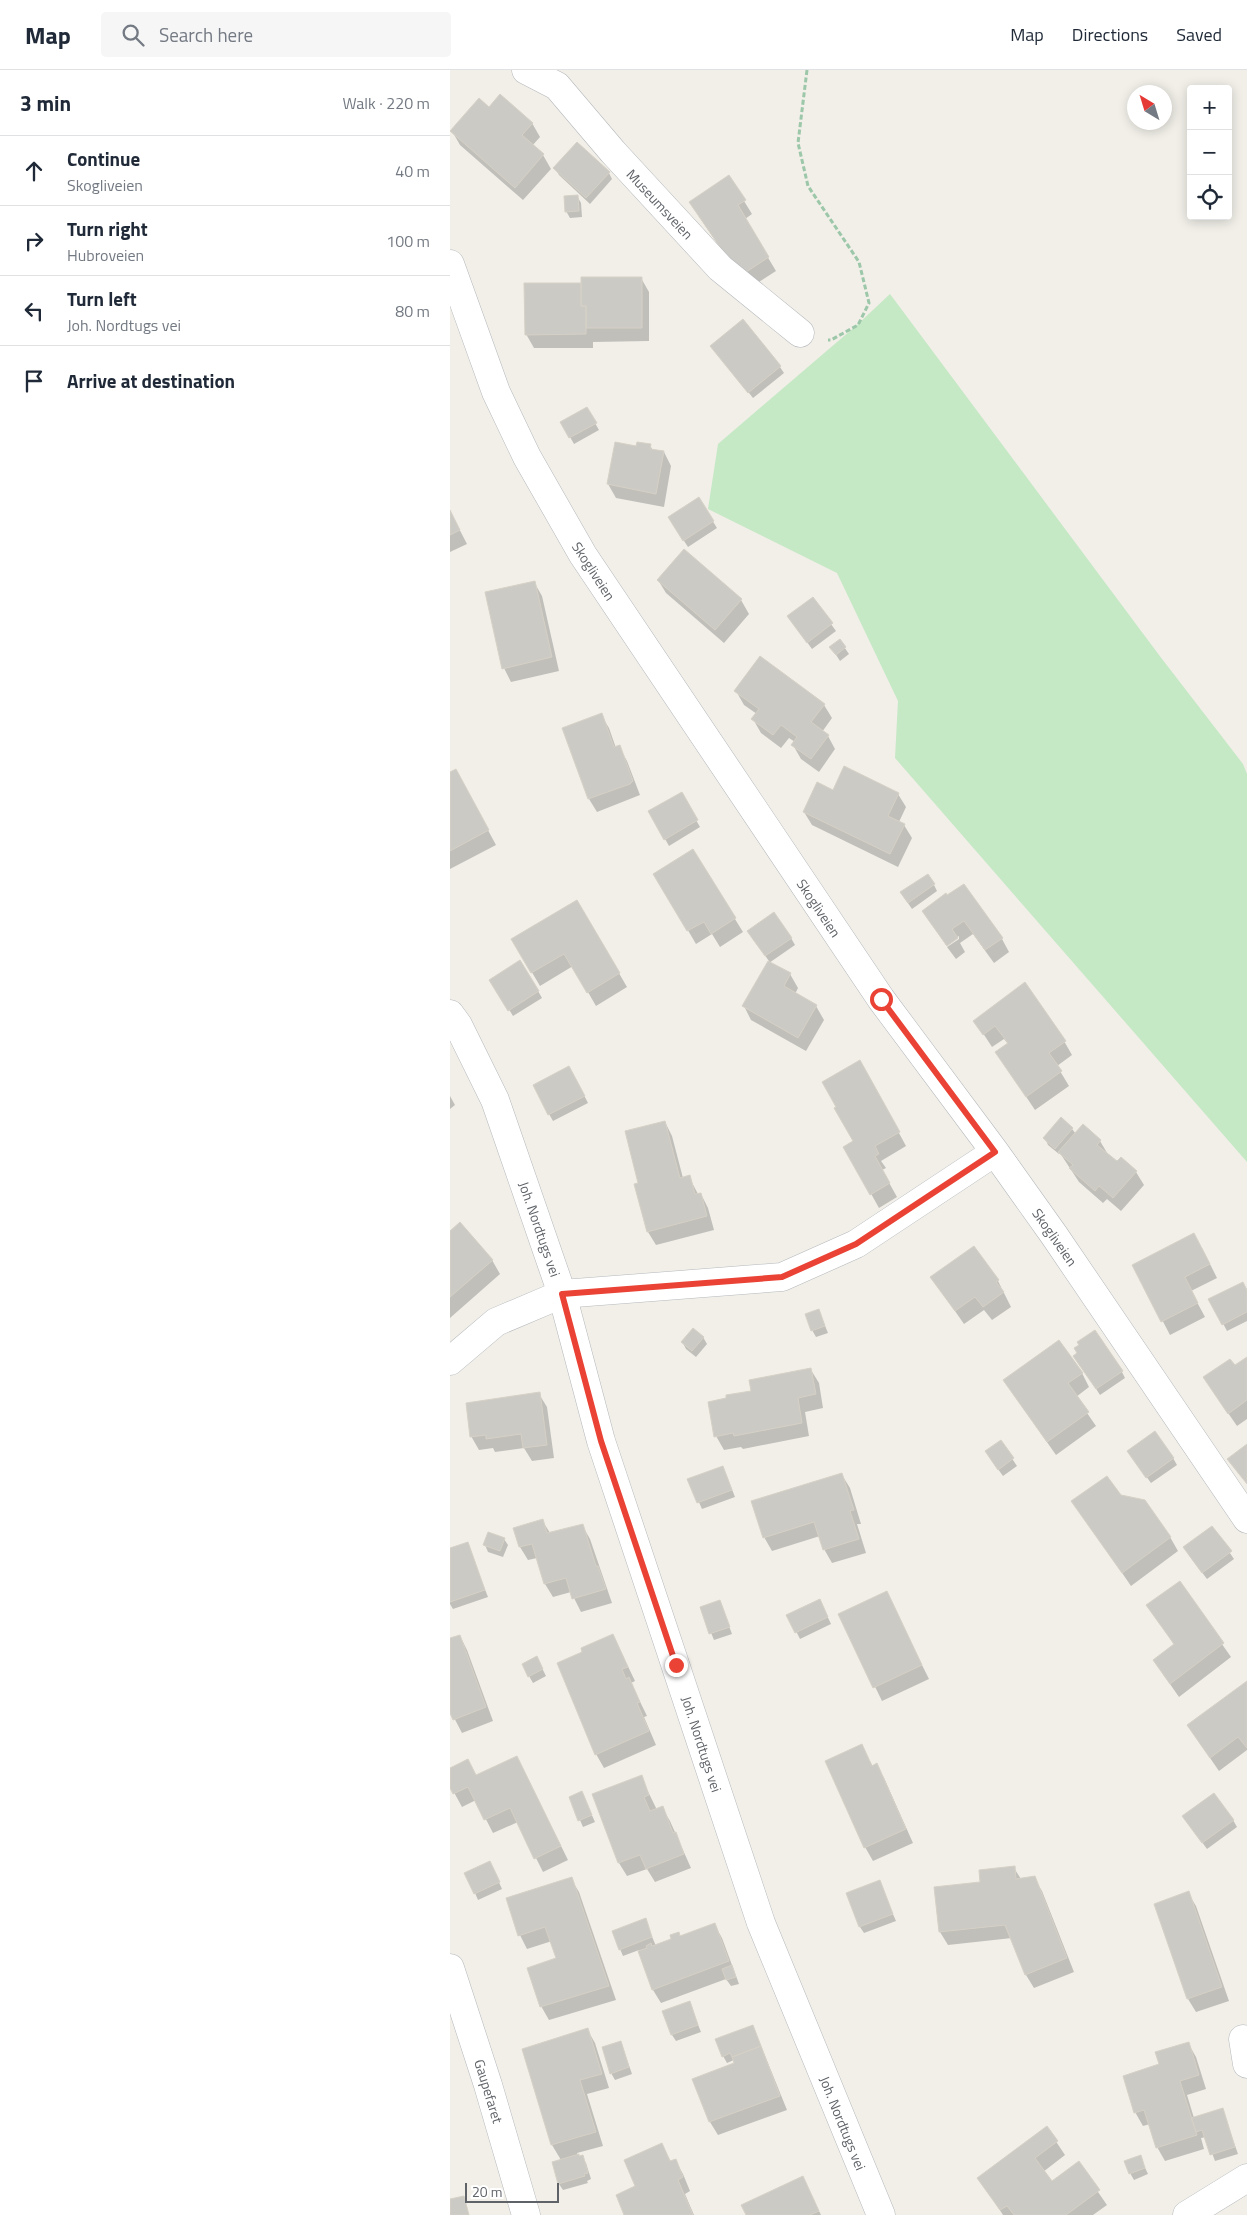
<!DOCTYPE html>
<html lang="en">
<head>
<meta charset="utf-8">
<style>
	:root { --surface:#fff; --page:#f6f6f7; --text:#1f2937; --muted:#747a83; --line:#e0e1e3 }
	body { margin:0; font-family:"Titillium Web",sans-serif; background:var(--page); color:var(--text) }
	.controls { position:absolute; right:15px; top:15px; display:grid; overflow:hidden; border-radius:5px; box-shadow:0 2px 12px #0003 }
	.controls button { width:45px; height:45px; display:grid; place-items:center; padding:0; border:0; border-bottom:1px solid var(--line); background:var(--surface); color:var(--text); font:25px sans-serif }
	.compass { position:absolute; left:677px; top:15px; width:45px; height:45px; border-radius:50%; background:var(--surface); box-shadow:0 2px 12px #0003; rotate:322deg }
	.scale { position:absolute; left:15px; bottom:12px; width:94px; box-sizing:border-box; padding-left:5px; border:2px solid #5f6368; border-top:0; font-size:14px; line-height:18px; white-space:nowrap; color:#5f6368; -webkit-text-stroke:4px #fff; paint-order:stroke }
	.stop { position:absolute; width:15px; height:15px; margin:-11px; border:4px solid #ea4335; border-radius:50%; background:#fff }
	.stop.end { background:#ea4335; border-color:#fff; box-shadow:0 1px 5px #0008 }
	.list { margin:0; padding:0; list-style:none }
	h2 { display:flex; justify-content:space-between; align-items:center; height:65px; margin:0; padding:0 20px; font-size:21px }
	h2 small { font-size:16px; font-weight:400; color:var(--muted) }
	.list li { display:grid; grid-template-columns:32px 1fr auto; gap:15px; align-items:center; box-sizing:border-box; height:70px; padding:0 20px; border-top:1px solid var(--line) }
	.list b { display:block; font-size:19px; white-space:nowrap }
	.list p { margin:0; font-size:16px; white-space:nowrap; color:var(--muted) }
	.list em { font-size:16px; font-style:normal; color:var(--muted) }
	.icon { flex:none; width:28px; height:28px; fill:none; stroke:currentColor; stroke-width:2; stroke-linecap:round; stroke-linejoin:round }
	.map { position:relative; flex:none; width:797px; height:2145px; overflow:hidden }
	header { display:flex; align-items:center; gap:30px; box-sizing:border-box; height:70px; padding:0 25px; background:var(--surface); border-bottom:1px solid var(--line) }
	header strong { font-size:24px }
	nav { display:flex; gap:28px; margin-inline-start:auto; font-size:18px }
	.search { width:350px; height:45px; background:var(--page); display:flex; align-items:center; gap:12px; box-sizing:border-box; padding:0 18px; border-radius:5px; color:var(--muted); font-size:19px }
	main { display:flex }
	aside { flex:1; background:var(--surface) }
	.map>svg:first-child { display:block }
	.green { fill:#c5e8c5 }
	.shadow { fill:#0003 }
	.building { fill:#cccac5; stroke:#d6d1c6 }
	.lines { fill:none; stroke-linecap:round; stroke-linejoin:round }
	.minor-casing { stroke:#b5b8bc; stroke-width:29 }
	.path { stroke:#9cc7a9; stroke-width:3; stroke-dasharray:5 2.5; stroke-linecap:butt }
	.minor { stroke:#fff; stroke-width:28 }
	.route { stroke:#ea4335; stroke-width:6 }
	.labels { text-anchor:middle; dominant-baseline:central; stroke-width:5; stroke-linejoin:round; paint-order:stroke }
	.street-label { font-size:14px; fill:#5f6368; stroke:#fff }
</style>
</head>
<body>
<header>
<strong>Map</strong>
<div class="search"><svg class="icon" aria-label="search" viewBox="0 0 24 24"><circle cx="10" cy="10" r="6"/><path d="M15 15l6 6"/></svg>Search here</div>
<nav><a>Map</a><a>Directions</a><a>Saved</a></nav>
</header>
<main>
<aside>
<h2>3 min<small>Walk · 220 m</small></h2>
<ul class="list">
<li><svg class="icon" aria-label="ahead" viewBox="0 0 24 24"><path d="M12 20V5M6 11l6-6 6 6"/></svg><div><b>Continue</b><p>Skogliveien</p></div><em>40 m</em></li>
<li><svg class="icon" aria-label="right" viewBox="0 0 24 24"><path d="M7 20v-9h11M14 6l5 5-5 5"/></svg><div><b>Turn right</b><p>Hubroveien</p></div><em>100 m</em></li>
<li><svg class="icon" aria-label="left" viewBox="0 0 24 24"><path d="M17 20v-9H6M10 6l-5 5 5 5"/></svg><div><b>Turn left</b><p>Joh. Nordtugs vei</p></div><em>80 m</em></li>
<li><svg class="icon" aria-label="arrive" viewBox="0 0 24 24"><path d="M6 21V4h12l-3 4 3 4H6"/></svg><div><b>Arrive at destination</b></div></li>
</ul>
</aside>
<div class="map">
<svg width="797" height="2145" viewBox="0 0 797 2145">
	<rect width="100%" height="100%" fill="#f1efe8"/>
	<!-- green -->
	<path class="green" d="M440 224 709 585 793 694 797 704V1092L445 688 448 631 387 503 258 439 268 374 407 255Z"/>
	<!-- shadow -->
	<path class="shadow" d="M39 39 82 53 90 67 82 76 93 85 101 99 73 130 10 75 2 61Z
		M105 98 159 103 162 109 140 134 109 105Z
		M127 126 131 133 132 147 120 148 116 141Z
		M294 131 302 144 295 149 326 201 298 219 248 145Z
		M191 208 199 222V271L143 272V278H84L76 264 132 214Z
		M262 276 330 297 334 303 303 328Z
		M137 339 149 360 124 374 112 353Z
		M200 375 203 381 214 382 221 396 214 437 166 428 158 414Z
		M249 429 267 458 238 477 223 454Z
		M0 441 17 474 0 482Z
		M234 480 291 530 299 544 274 573 216 523 208 510Z
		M84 512 92 526 109 601 61 612 54 598Z
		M363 529 386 561 362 579 343 553Z
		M390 571 399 584 390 591 381 577Z
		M286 621 374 635 382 648 372 662 378 666 385 679 369 702 351 689 343 675 345 672 339 668 331 678 311 663 303 649 307 644 294 635Z
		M151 645 159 658 166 678 169 677 177 691 190 725 147 742 139 729 114 658Z
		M0 704 13 714 46 775 0 799Z
		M383 721 448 724 456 737 449 752 454 755 462 768 448 797 362 755 354 742Z
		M231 724 250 757 219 776 200 742Z
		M243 781 293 862 270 877 262 864 246 874 205 804Z
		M484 815 487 821 462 839 451 823Z
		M495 825 552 869 559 882 544 893 523 864 510 873 515 882 506 889 497 877 509 869V866L496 875 473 841Z
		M127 831 177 917 146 936 123 896 90 916 63 870Z
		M302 868H341L345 875 319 893 340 904 348 918 345 924 366 936 374 950 356 981 301 950 294 936 319 891Z
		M41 910 88 921 92 928 63 946Z
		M525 951 614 971 622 985 607 996 619 1016 585 1040 546 982 558 974 554 969 542 977Z
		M123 1004 138 1033 103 1051 99 1044Z
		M418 1006 456 1076 431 1091 436 1098 432 1100 447 1127 429 1138 395 1077 404 1072Z
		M0 1026 5 1035 0 1039Z
		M215 1052 222 1066 233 1108 239 1107 248 1124H251L258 1138 264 1160 206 1175 198 1162 190 1114Z
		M633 1056 650 1071 659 1086 667 1093 686 1102 694 1115 671 1141 657 1129 653 1133 629 1112 610 1083 609 1084 598 1075 595 1068 622 1059 626 1064Z
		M0 1163 42 1190 50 1204 0 1248Z
		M524 1178 548 1211 561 1237 542 1250 534 1240 514 1254 482 1208Z
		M752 1178 767 1208 741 1221 755 1247 720 1265 684 1196Z
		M797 1221V1251L777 1261 760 1229Z
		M369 1241 378 1263 366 1267 362 1260Z
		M253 1267 257 1274 246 1287 236 1279 233 1273Z
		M631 1276 672 1302 675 1308 650 1325 629 1292Z
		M797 1288V1349L787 1356 754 1308 784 1297Z
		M361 1300 369 1313 373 1338 355 1342 359 1366 293 1379 291 1377 274 1380 266 1366 302 1322Z
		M632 1303 639 1317 626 1327 646 1356 606 1385 554 1311Z
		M89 1324 97 1337 104 1388 82 1391 74 1378 45 1382 43 1378 29 1380 21 1366Z
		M551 1372 567 1396 553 1406 540 1388Z
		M683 1388H723L727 1395 701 1413Z
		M276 1404 285 1427 252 1439 239 1410Z
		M392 1405 400 1418 411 1454H407L416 1483 382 1493 374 1479 370 1466 322 1481 314 1467Z
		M623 1431 720 1467 728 1481 681 1516Z
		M92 1450 100 1463 132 1455 140 1469 162 1533 131 1542 121 1522 103 1527 95 1514 87 1488 78 1490 70 1477Z
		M762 1457 784 1489 757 1509 738 1484Z
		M54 1469 58 1475 53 1487 38 1482 35 1475Z
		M17 1474 38 1527 3 1539 0 1534V1480Z
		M729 1513 781 1587 729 1627 713 1604 725 1576 698 1535Z
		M436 1523 479 1609 432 1631 390 1545Z
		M270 1532 282 1564 264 1570 251 1538Z
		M373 1537 381 1554 350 1569 338 1545Z
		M163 1565 185 1611 181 1613 197 1646 194 1647 206 1675 154 1698 146 1684 134 1583Z
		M10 1566 17 1580 43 1651 12 1663 0 1640V1570Z
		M90 1594 96 1606 83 1613 79 1606Z
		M797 1613V1680L769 1701 738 1656Z
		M412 1676 423 1697 426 1695 434 1708 463 1773 423 1791 415 1777Z
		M0 1699 27 1707 74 1701 118 1790 93 1802 68 1752 43 1763 26 1730 12 1737 0 1715Z
		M191 1707 207 1740 212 1738 220 1751 241 1798 205 1812 197 1799 177 1806 169 1793Z
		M132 1723 145 1752 133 1757 120 1727Z
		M783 1750 787 1757 757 1779 738 1753Z
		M564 1798 571 1809 584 1808 592 1821 624 1902 584 1918 576 1905 562 1868 498 1875 490 1862 532 1813Z
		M43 1799 52 1819 28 1830 25 1823Z
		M121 1809 129 1822 166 1930 99 1950 91 1936 108 1888 102 1871 77 1879 70 1865Z
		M429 1812 446 1851 414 1863 410 1857Z
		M738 1823 746 1836 779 1931 746 1942 738 1929 705 1834Z
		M195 1850 206 1876 264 1854 272 1868 289 1914 281 1916 276 1909 211 1933 203 1920 189 1880 173 1886 170 1879Z
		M239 1932 251 1962 226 1971 222 1965Z
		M303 1956 337 2040 268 2065 260 2052 244 2009 286 1994 284 1990 277 1993 273 1986Z
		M137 1959 145 1973 159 2018 137 2024 153 2076 127 2083 129 2087H132L136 2093 141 2109 137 2111 138 2113 113 2120 109 2114 111 2090 102 2075Z
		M171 1972 182 2004 165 2010 161 2003Z
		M738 1973 746 1987 756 2019 737 2025 744 2048 772 2039 788 2084 765 2091 756 2067 751 2068 754 2079 715 2091 707 2077 700 2054 693 2056 685 2042 710 1995Z
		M597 2058 615 2085 593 2102 602 2113 628 2093 657 2135 643 2145H553L529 2108Z
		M212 2075 221 2092 225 2090 233 2104 240 2121 235 2124 244 2145H176L186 2117Z
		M690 2087 698 2104 684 2110 680 2103Z
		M360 2122 371 2145H298Z"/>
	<!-- building -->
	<path class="building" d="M50 24 83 53 72 65 94 84 65 118 0 61 29 28 39 37Z
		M127 72 160 102 136 128 103 98Z
		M279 105 296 130 288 135 319 187 290 206 239 132Z
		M128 125 129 141 115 142 114 126Z
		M131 207H192V258H136V236H131Z
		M74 213H131V236H136V264L75 265Z
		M293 249 331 296 298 323 260 276Z
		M137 337 147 353 119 368 110 352Z
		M165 372 186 376 187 372 201 374 200 379 214 381 206 424 157 414Z
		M249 427 264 451 233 471 218 447Z
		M0 440 10 460 0 465Z
		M234 479 292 529 265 560 207 510Z
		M85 511 102 587 52 599 35 522Z
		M363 527 383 553 357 573 337 546Z
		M390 569 396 577 386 585 379 577Z
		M310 586 375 634 361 652 379 665 361 689 341 675 347 667 331 655 323 665 301 649 309 639 284 621Z
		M152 643 164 677 170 675 183 711 180 714 138 729 112 658Z
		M394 696 449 723 438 746 455 754 440 784 353 742 367 712 383 720Z
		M6 699 39 760 0 781V702Z
		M232 722 248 750 214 770 198 741Z
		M243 779 286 848 261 864 254 852 237 861 203 804Z
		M478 804 485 814 458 833 450 822Z
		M514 814 553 868 535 880 514 851 502 859 508 868 497 876 472 841 496 823 497 825Z
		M127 830 170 903 137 923 114 884 81 903 61 869Z
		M324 842 342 868 315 886 297 861Z
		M70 890 89 921 58 941 39 910Z
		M318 891 341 903 334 916 367 935 348 968 292 936Z
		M575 912 616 971 599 983 612 1001 576 1027 545 982 558 973 545 956 533 965 523 951Z
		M410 990 450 1062 425 1076 429 1084 425 1086 440 1113 420 1125 393 1077 403 1071 384 1038 386 1037 372 1012Z
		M119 996 135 1026 98 1045 83 1015Z
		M611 1047 623 1058 605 1079 593 1068Z
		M215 1051 230 1108 240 1105 245 1124 251 1123 257 1146 197 1162 184 1114 188 1113 175 1061Z
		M633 1054 651 1070 647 1075 667 1091 671 1087 687 1101 663 1128 649 1116 645 1121 619 1098 623 1095 608 1082Z
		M10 1152 43 1190 0 1227V1161Z
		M744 1163 760 1194 735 1207 748 1233 711 1252 682 1195Z
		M524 1176 549 1210 546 1212 554 1222 533 1237 525 1227 505 1241 480 1207Z
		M793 1212 797 1220V1242L772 1255 758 1229Z
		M369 1239 375 1256 361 1261 355 1244Z
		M243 1258 254 1267 242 1281 231 1272Z
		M645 1260 673 1301 646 1319 623 1286 627 1283 624 1278 629 1275 627 1272Z
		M609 1270 633 1303 618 1313 639 1342 597 1372 553 1310Z
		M797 1287V1330L778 1344 753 1307 780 1289 785 1295Z
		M361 1298 366 1324 348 1328 352 1353 284 1366 283 1363 264 1367 258 1332 276 1328V1325L301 1321 299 1310Z
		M90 1322 97 1375 73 1378 71 1364 36 1369V1365L20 1367 16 1333Z
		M705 1361 724 1388 696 1408 677 1381Z
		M551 1370 564 1388 548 1400 535 1381Z
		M797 1374V1414L777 1389Z
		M273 1396 282 1420 247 1433 237 1409Z
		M392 1403 404 1440 400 1441 409 1469 373 1480 364 1452 313 1468 301 1431Z
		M657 1406 671 1425 695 1430 721 1467 672 1503 621 1431Z
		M93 1449 97 1463 133 1454 146 1496H148L156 1519 122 1529 116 1508 94 1514 82 1474 69 1477 63 1458Z
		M762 1456 782 1481 752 1503 733 1477Z
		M38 1462 55 1468 50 1481 33 1475Z
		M18 1472 35 1520 0 1532V1478Z
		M730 1511 774 1573 720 1614 703 1590 724 1574 696 1535Z
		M437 1521 472 1595 423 1618 388 1544Z
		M370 1529 378 1547 345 1563 336 1545Z
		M270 1530 280 1557 259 1564 250 1537Z
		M163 1564 178 1597 172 1599 176 1609 179 1607 190 1632 187 1633 199 1661 145 1685 107 1593 132 1582 131 1578Z
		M10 1565 36 1637 3 1650 0 1643V1568Z
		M87 1586 93 1599 78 1607 72 1594Z
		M797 1611V1678L788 1667 760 1688 737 1655Z
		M412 1674 422 1696 427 1693 456 1759 414 1778 375 1691Z
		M67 1686 111 1776 84 1789 60 1738 34 1750 18 1717 3 1724 0 1718V1698L18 1689 26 1705Z
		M192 1705 199 1725 194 1727 200 1741 213 1736 223 1763 226 1762 234 1784 196 1799 190 1785 168 1793 142 1724Z
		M132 1721 142 1745 128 1751 119 1727Z
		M764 1723 784 1750 752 1773 732 1746Z
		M40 1791 50 1812 24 1824 14 1803Z
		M565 1796 566 1809 585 1806 617 1888 575 1905 555 1855 489 1862 484 1817 530 1812 529 1800Z
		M122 1807 159 1916 90 1937 77 1898 106 1888 95 1857 68 1866 56 1828Z
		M430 1810 443 1844 409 1857 396 1823Z
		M739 1821 772 1917 737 1929 704 1834Z
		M196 1848 202 1867 169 1880 162 1861Z
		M265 1853 279 1891 202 1920 188 1881 197 1878 196 1876 201 1873 202 1876 221 1869 220 1865 229 1862 230 1866Z
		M282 1895 286 1907 276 1910 272 1899Z
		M240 1931 248 1955 221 1965 212 1941Z
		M303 1955 311 1976 282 1987 280 1983 272 1987 265 1969Z
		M138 1958 152 2004 130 2010 146 2062 101 2075 72 1979Z
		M171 1971 179 1997 160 2004 152 1977Z
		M739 1972 749 2005 730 2011 747 2065 706 2078 694 2040 684 2043 673 2006 709 1994 705 1982Z
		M311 1976 330 2026 259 2052 242 2009 284 1993 282 1987Z
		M773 2038 785 2077 760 2085 752 2060 746 2062 741 2048Z
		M597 2056 608 2071 585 2088 602 2111 629 2091 650 2120 616 2145H564L557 2136 550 2140 527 2108Z
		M212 2073 220 2091 226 2089 233 2107 228 2110 243 2145H174L166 2125 185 2116 174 2090Z
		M129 2084V2086L133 2085 138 2103 134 2104 135 2106 108 2114 102 2092Z
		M691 2085 695 2098 679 2104 674 2091Z
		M353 2106 369 2141 360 2145H296L291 2135Z
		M14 2126 19 2145H0V2129Z"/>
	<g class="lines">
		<!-- minor casing -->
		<g class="minor-casing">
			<path id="minor" d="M76 0 107 16 163 82 270 198 350 263
				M0 194 46 322 77 387 133 485 431 929 545 1082 604 1165 797 1449
				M0 944 8 955 45 1030 112 1224 151 1371 311 1853 431 2145
				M0 1291 46 1252 112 1224 332 1207 406 1174 545 1082
				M0 1898 38 2015 76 2145
				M793 1969 797 1994
				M737 2145 797 2108"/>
		</g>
		<!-- path -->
		<path class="path" d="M357 0 348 73 358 116 409 192 419 233 408 255 381 270H378"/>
		<!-- minor -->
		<use href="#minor" class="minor"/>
	</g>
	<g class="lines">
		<!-- route -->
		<path class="route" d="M226 1595 151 1371 112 1224 332 1207 406 1174 545 1082 431 929"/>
	</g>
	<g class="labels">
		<!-- street labels -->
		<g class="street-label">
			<text transform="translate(210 134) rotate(47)">Museumsveien</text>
			<text transform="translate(144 501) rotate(57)">Skogliveien</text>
			<text transform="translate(369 838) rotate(56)">Skogliveien</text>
			<text transform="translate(90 1159) rotate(71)">Joh. Nordtugs vei</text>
			<text transform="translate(605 1167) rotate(55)">Skogliveien</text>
			<text transform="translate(252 1674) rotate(72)">Joh. Nordtugs vei</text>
			<text transform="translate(39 2021) rotate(73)">Gaupefaret</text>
			<text transform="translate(393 2053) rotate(68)">Joh. Nordtugs vei</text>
		</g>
	</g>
</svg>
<div class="controls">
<button>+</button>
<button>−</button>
<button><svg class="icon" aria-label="locate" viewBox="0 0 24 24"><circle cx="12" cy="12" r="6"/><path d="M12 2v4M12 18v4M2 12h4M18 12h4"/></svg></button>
</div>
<svg class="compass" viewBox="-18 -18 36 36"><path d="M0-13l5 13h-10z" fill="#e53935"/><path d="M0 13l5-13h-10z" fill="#747a83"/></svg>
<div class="scale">20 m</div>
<div class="stop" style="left:431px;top:929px"></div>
<div class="stop end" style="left:226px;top:1595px"></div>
</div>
</main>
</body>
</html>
